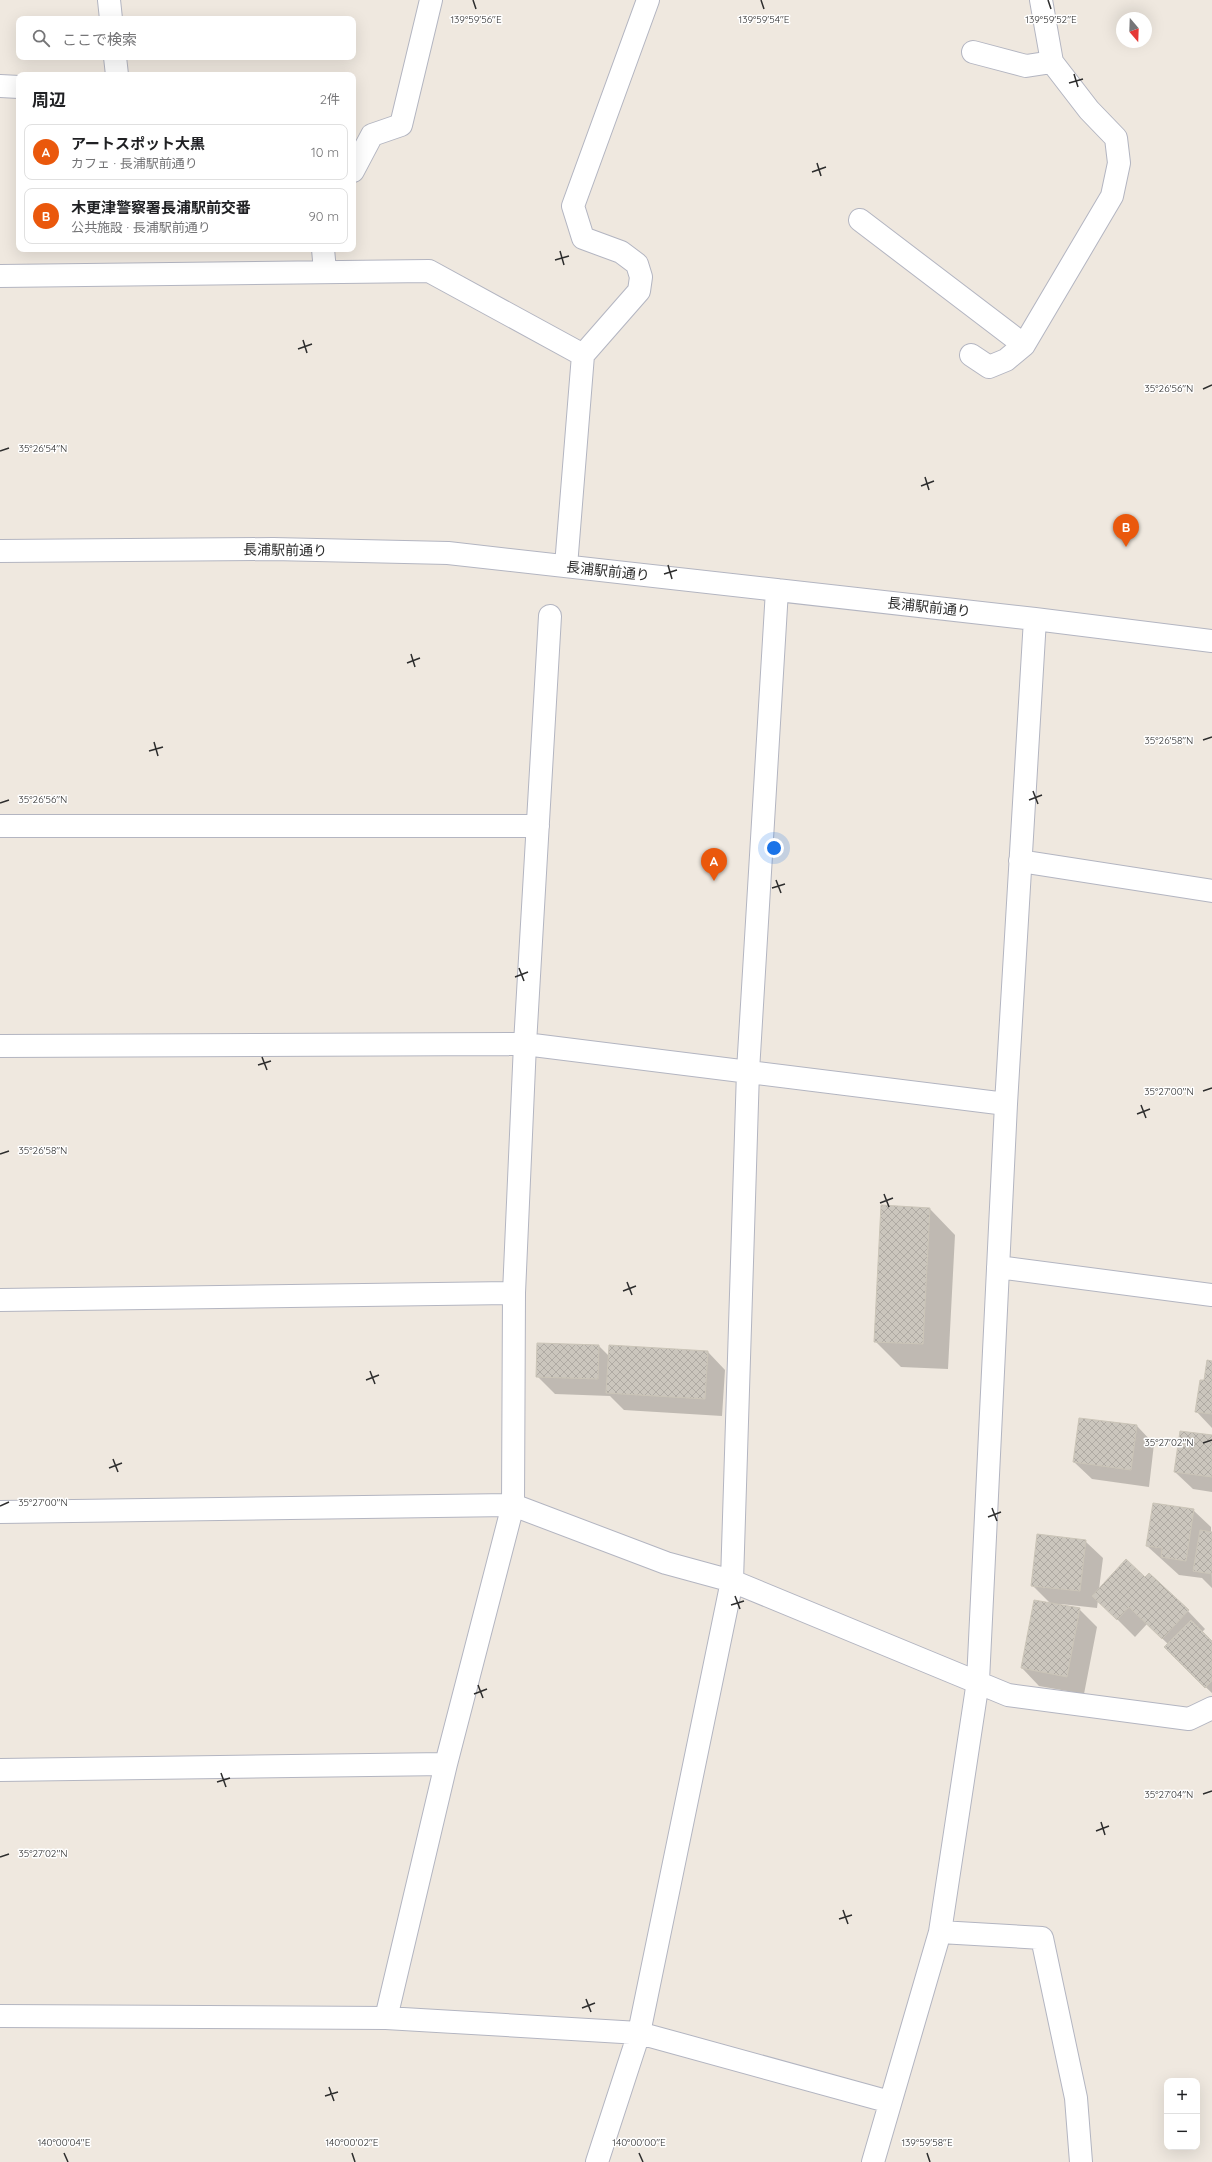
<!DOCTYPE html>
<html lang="ja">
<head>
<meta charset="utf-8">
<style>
	:root { --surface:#fff; --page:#f6f6f6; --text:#202124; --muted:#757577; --line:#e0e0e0; --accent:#ea580c }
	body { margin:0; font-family:Quicksand,"Noto Sans JP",sans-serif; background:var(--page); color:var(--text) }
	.controls { position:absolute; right:12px; bottom:12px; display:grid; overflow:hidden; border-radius:8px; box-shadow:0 4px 16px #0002 }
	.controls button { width:36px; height:36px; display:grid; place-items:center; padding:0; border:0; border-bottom:1px solid var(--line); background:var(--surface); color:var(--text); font:20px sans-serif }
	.compass { position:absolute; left:1116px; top:12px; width:36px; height:36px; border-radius:50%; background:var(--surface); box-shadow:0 4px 16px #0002; rotate:161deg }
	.you { position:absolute; left:774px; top:848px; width:14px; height:14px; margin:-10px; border:3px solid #fff; border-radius:50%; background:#1a73e8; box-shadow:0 0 0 6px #1a73e833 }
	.badge { display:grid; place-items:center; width:26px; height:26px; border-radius:50%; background:var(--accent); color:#fff; font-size:13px; font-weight:700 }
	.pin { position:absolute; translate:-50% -33px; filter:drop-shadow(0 1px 2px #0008) }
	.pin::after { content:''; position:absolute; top:21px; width:14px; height:12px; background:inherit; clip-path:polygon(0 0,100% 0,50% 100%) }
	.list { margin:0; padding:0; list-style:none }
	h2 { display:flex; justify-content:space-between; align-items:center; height:52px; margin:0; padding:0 16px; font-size:17px }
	h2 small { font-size:13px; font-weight:400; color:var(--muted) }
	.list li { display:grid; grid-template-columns:26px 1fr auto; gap:12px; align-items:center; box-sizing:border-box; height:56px; margin:0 8px 8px; padding:0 8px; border:1px solid var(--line); border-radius:8px }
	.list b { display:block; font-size:15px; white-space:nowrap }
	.list p { margin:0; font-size:13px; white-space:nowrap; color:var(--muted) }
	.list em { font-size:13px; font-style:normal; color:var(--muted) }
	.icon { flex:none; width:22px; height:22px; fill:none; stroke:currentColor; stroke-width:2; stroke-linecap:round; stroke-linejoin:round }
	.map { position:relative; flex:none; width:1212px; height:2162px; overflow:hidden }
	.search { position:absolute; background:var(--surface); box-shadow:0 4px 16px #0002; left:16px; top:16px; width:340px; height:44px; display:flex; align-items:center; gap:10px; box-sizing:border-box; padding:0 14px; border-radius:8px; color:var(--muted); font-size:15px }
	.panel { position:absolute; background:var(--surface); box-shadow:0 4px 16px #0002; left:16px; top:72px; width:340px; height:180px; border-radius:8px }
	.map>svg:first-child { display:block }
	.shadow { fill:#0003 }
	.building { fill:url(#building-cross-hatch); stroke:#cbc5b8 }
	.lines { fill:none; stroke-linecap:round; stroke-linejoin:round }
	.minor-casing { stroke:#b3b5c1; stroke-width:24 }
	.minor { stroke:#fff; stroke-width:22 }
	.ticks { fill:none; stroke:#2d2d2d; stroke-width:1.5 }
	.labels { text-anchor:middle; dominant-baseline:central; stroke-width:3; stroke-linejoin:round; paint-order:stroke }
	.street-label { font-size:14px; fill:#2d2d2d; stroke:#fff }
	.ticks-label { font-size:10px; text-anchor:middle; fill:#2d2d2d; stroke:#fff; stroke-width:3; stroke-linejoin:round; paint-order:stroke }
</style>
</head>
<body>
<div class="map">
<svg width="1212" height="2162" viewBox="0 0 1212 2162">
	<defs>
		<pattern id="building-cross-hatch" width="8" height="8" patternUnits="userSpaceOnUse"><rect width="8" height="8" fill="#cbc6bd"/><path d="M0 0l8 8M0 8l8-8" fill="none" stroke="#afaaa3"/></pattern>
	</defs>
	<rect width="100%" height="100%" fill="#efe8df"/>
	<!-- shadow -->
	<path class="shadow" d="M930 1209 955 1235 948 1369 901 1367 875 1341Z
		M599 1346 609 1356 708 1352 725 1370 722 1416 624 1410 610 1396 555 1394 537 1376Z
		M1212 1362V1428L1196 1411Z
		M1137 1426 1154 1444 1149 1487 1092 1479 1074 1462Z
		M1212 1436V1492L1193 1489 1175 1472Z
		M1193 1510 1211 1527 1212 1588 1202 1578 1179 1575 1147 1546Z
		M1085 1541 1103 1558 1099 1589 1145 1578 1188 1611 1205 1629 1202 1632 1212 1642V1693L1182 1665 1168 1644 1147 1624 1135 1637 1098 1600 1097 1608 1061 1604V1606L1079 1609 1097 1627 1084 1694 1039 1686 1022 1668 1051 1604 1032 1585Z"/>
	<!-- building -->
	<path class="building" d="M881 1205 930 1208 923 1344 874 1342Z
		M537 1343 599 1345 598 1379 536 1377Z
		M609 1345 708 1351 705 1399 606 1393Z
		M1207 1360 1212 1361V1414L1195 1412 1200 1380H1204Z
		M1079 1418 1137 1425 1131 1470 1073 1462Z
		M1180 1431 1212 1435V1477L1174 1472Z
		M1153 1503 1194 1509 1186 1561 1161 1557 1162 1548 1146 1546Z
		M1200 1530 1212 1532V1574L1193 1571Z
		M1037 1534 1086 1540 1080 1591 1031 1586Z
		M1126 1559 1145 1577 1149 1573 1189 1610 1162 1639 1129 1607 1117 1620 1092 1596Z
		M1034 1600 1080 1608 1067 1677 1021 1668Z
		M1191 1620 1212 1641V1681L1205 1688 1164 1647Z"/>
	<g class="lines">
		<!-- minor casing -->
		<g class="minor-casing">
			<path id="minor" d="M109 0 111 19
				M973 52 1026 66 1052 62
				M115 57 117 75
				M0 86 19 87
				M353 171 372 135 401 125 431 0
				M860 220 1024 345
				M323 249 325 271
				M0 276 429 271 583 355 566 566
				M583 355 639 291 641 277 637 264 621 252 583 238 573 206 648 0
				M971 355 989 367 1006 360 1024 345 1112 196 1119 163 1116 138 1089 110 1052 62 1041 0
				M0 551 273 549 448 553 1035 619 1212 641
				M0 826H538
				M1020 861 1212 891
				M0 1046 525 1044 1006 1104
				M998 1267 1212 1295
				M0 1300 514 1293
				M0 1512 513 1505 666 1563 732 1581 1008 1695 1189 1719 1212 1708
				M0 1770 446 1764
				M940 1932 1042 1938 1076 2098 1081 2162
				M0 2016 386 2018 639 2033 890 2102
				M386 2018 446 1764 513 1505 514 1293 525 1044 550 616
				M597 2162 639 2033 732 1581 748 1071 777 590
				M873 2162 940 1932 978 1681 1006 1104 1035 619"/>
		</g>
		<!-- minor -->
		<use href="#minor" class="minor"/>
	</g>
	<!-- ticks -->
	<path class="ticks" d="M473 0 476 9M761 0 764 9M1048 0 1051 9M1074 74 1078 87M1069 83 1083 79M817 163 821 176M812 172 826 167M560 251 564 265M555 260 569 256M303 340 307 353M298 349 312 344M1203 389 1212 385M0 451 9 448M925 477 929 490M921 486 934 481M668 565 672 579M664 574 677 570M411 654 415 667M407 663 420 658M1203 740 1212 737M154 742 158 756M149 751 163 747M1033 791 1038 804M1029 800 1042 795M0 803 9 800M776 880 781 893M772 888 785 884M519 968 524 981M515 977 528 972M262 1057 267 1070M258 1065 271 1061M1203 1091 1212 1088M1141 1105 1146 1118M1137 1114 1150 1109M0 1154 9 1151M884 1194 889 1207M880 1203 893 1198M627 1282 632 1295M623 1291 636 1286M370 1371 375 1384M366 1380 379 1375M1203 1443 1212 1440M113 1459 118 1472M109 1468 122 1463M0 1506 9 1502M992 1508 997 1521M988 1517 1001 1512M735 1596 740 1609M731 1605 744 1601M478 1685 483 1698M474 1694 487 1689M221 1773 226 1787M217 1782 230 1778M1203 1794 1212 1791M1101 1822 1105 1835M1096 1831 1109 1826M0 1857 9 1854M843 1910 848 1924M839 1919 852 1915M586 1999 591 2012M582 2008 595 2003M329 2087 334 2101M325 2096 338 2092M64 2153 68 2162M352 2153 355 2162M639 2153 643 2162M927 2153 930 2162"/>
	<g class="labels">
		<!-- street labels -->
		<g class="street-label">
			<text transform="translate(285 550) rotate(1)">長浦駅前通り</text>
			<text transform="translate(608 571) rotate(6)">長浦駅前通り</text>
			<text transform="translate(929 607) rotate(6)">長浦駅前通り</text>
		</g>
	</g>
	<g class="ticks-label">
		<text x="476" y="23">139°59'56"E</text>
		<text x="764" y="23">139°59'54"E</text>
		<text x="1051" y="23">139°59'52"E</text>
		<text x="1169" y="392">35°26'56"N</text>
		<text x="43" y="452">35°26'54"N</text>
		<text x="1169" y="744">35°26'58"N</text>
		<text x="43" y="803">35°26'56"N</text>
		<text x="1169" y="1095">35°27'00"N</text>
		<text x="43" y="1154">35°26'58"N</text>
		<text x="1169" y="1446">35°27'02"N</text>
		<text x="43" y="1506">35°27'00"N</text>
		<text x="1169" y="1798">35°27'04"N</text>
		<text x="43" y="1857">35°27'02"N</text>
		<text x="64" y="2146">140°00'04"E</text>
		<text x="352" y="2146">140°00'02"E</text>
		<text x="639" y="2146">140°00'00"E</text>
		<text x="927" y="2146">139°59'58"E</text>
	</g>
</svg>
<div class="controls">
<button>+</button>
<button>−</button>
</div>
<svg class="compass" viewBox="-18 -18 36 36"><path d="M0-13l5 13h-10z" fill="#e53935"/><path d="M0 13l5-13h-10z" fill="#757577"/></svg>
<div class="you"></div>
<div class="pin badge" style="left:714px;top:881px">A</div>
<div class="pin badge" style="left:1126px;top:547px">B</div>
<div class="search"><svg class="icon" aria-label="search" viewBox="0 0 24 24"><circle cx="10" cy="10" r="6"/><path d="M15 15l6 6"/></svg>ここで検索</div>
<section class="panel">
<h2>周辺<small>2件</small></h2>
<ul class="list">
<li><span class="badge">A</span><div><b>アートスポット大黒</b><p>カフェ · 長浦駅前通り</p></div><em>10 m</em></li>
<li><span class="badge">B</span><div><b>木更津警察署長浦駅前交番</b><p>公共施設 · 長浦駅前通り</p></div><em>90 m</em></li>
</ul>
</section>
</div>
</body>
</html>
